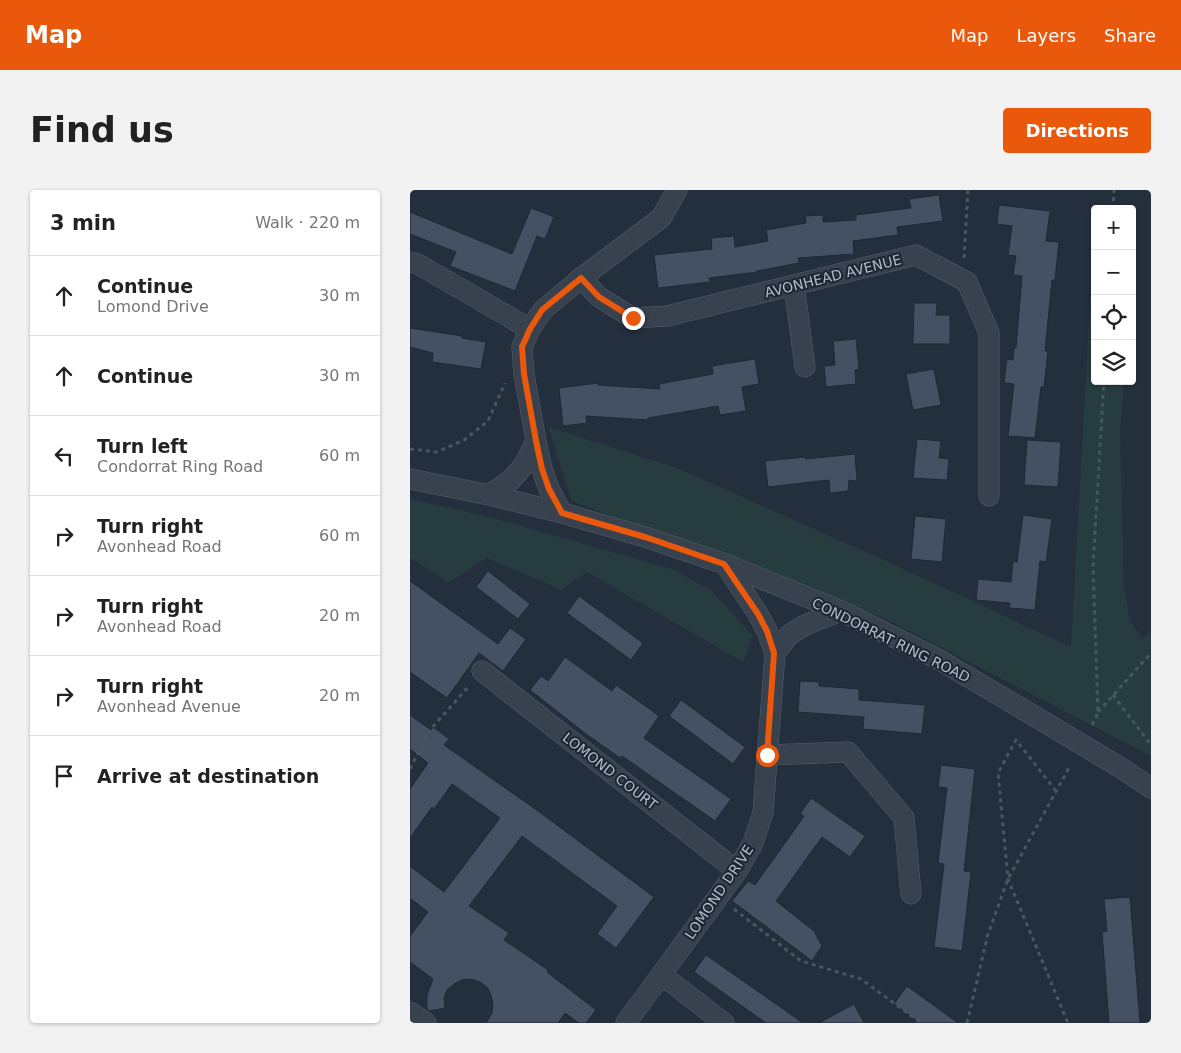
<!DOCTYPE html>
<html lang="en">
<head>
<meta charset="utf-8">
<style>
	:root { --surface:#fff; --page:#f2f2f2; --text:#222; --muted:#767676; --line:#e0e0e0; --accent:#ea580c }
	body { margin:0; font-family:"DejaVu Sans",sans-serif; background:var(--page); color:var(--text) }
	.controls { position:absolute; right:15px; top:15px; display:grid; overflow:hidden; border-radius:5px; box-shadow:0 1px 4px #0004 }
	.controls button { width:45px; height:45px; display:grid; place-items:center; padding:0; border:0; border-bottom:1px solid var(--line); background:var(--surface); color:var(--text); font:25px sans-serif }
	.stop { position:absolute; width:15px; height:15px; margin:-11px; border:4px solid #ea580c; border-radius:50%; background:#fff }
	.stop.end { background:#ea580c; border-color:#fff; box-shadow:0 1px 5px #0008 }
	.list { margin:0; padding:0; list-style:none }
	h2 { display:flex; justify-content:space-between; align-items:center; height:65px; margin:0; padding:0 20px; font-size:21px }
	h2 small { font-size:16px; font-weight:400; color:var(--muted) }
	.list li { display:grid; grid-template-columns:32px 1fr auto; gap:15px; align-items:center; box-sizing:border-box; height:80px; padding:0 20px; border-top:1px solid var(--line) }
	.list b { display:block; font-size:19px; white-space:nowrap }
	.list p { margin:0; font-size:16px; white-space:nowrap; color:var(--muted) }
	.list em { font-size:16px; font-style:normal; color:var(--muted) }
	.icon { flex:none; width:28px; height:28px; fill:none; stroke:currentColor; stroke-width:2; stroke-linecap:round; stroke-linejoin:round }
	.map { position:relative; flex:none; width:741px; height:833px; overflow:hidden; border-radius:5px }
	header { display:flex; align-items:center; gap:30px; box-sizing:border-box; height:70px; padding:0 25px; background:var(--accent); color:#fff }
	header strong { font-size:24px }
	nav { display:flex; gap:28px; margin-inline-start:auto; font-size:18px }
	.intro { display:flex; align-items:center; justify-content:space-between; box-sizing:border-box; height:120px; padding:0 30px }
	h1 { margin:0; font-size:35px }
	.button { padding:12px 22px; border-radius:5px; background:var(--accent); color:#fff; font-size:18px; font-weight:700 }
	main { display:flex; gap:30px; padding:0 30px }
	aside { flex:1; background:var(--surface); border-radius:5px; box-shadow:0 1px 4px #0004 }
	.map>svg:first-child { display:block }
	.green { fill:#263c3f }
	.building { fill:#455162; stroke:#1f2835 }
	.lines { fill:none; stroke-linecap:round; stroke-linejoin:round }
	.minor-casing { stroke:#565f6c; stroke-width:21 }
	.path { stroke:#44595c; stroke-width:3; stroke-dasharray:4 4; stroke-linecap:butt }
	.minor { stroke:#38414e; stroke-width:20 }
	.route { stroke:#ea580c; stroke-width:6 }
	.labels { text-anchor:middle; dominant-baseline:central; stroke-width:4; stroke-linejoin:round; paint-order:stroke }
	.street-label { font-size:14px; fill:#b4bcc9; stroke:#1d2633 }
</style>
</head>
<body>
<header>
<strong>Map</strong>
<nav><a>Map</a><a>Layers</a><a>Share</a></nav>
</header>
<div class="intro"><h1>Find us</h1><a class="button">Directions</a></div>
<main>
<aside>
<h2>3 min<small>Walk · 220 m</small></h2>
<ul class="list">
<li><svg class="icon" aria-label="ahead" viewBox="0 0 24 24"><path d="M12 20V5M6 11l6-6 6 6"/></svg><div><b>Continue</b><p>Lomond Drive</p></div><em>30 m</em></li>
<li><svg class="icon" aria-label="ahead" viewBox="0 0 24 24"><path d="M12 20V5M6 11l6-6 6 6"/></svg><div><b>Continue</b></div><em>30 m</em></li>
<li><svg class="icon" aria-label="left" viewBox="0 0 24 24"><path d="M17 20v-9H6M10 6l-5 5 5 5"/></svg><div><b>Turn left</b><p>Condorrat Ring Road</p></div><em>60 m</em></li>
<li><svg class="icon" aria-label="right" viewBox="0 0 24 24"><path d="M7 20v-9h11M14 6l5 5-5 5"/></svg><div><b>Turn right</b><p>Avonhead Road</p></div><em>60 m</em></li>
<li><svg class="icon" aria-label="right" viewBox="0 0 24 24"><path d="M7 20v-9h11M14 6l5 5-5 5"/></svg><div><b>Turn right</b><p>Avonhead Road</p></div><em>20 m</em></li>
<li><svg class="icon" aria-label="right" viewBox="0 0 24 24"><path d="M7 20v-9h11M14 6l5 5-5 5"/></svg><div><b>Turn right</b><p>Avonhead Avenue</p></div><em>20 m</em></li>
<li><svg class="icon" aria-label="arrive" viewBox="0 0 24 24"><path d="M6 21V4h12l-3 4 3 4H6"/></svg><div><b>Arrive at destination</b></div></li>
</ul>
</aside>
<div class="map">
<svg width="741" height="833" viewBox="0 0 741 833">
	<rect width="100%" height="100%" fill="#242f3e"/>
	<!-- green -->
	<path class="green" d="M682 78 685 79V191H714L710 243 714 397 720 431 733 449 741 441V566L480 431 162 311 138 237 267 278 476 371 661 457Z
		M0 309 76 326 265 380 302 401 343 446 333 472 177 382 151 400 77 368 39 392 0 368Z"/>
	<!-- building -->
	<path class="building" d="M529 5 533 31 487 37 488 45 443 51 444 64 388 68 389 73 347 81V82L299 88 300 92 248 98 244 65 302 59 301 48 324 46 325 57 358 51 356 40 396 33 395 26 413 25V32L446 30V25L501 18 499 9Z
		M589 15 640 21 636 51 649 52 645 90H642L635 161H638L634 197H631L625 248 598 246 604 194 594 193 597 169 603 170 604 158H606L612 86 603 85 606 66 598 65 602 36 587 34Z
		M121 18 144 27 135 49 127 46 105 101 40 76 46 62 0 44V22L102 64Z
		M504 113H527L526 125H540V154H503Z
		M0 138 52 146V148L76 152 71 179 22 172 23 163 0 157Z
		M446 149 449 179 445 180 446 194 416 197 414 176 425 175 423 151Z
		M345 169 349 194 332 197 336 221 310 225 308 216 238 228V230L176 226 177 233 153 236 149 198 188 193V195L250 199 249 194 303 184 302 176Z
		M524 179 531 215 503 220 496 184Z
		M507 249 531 251 529 268 539 269 537 290 503 288Z
		M617 250 651 252 648 297 614 295Z
		M445 264 447 291 439 290 438 301 420 303 419 290 358 297 355 271 395 267 396 269Z
		M613 325 642 329 636 372 630 371 625 420 599 418 600 413 566 410 568 389 601 392 603 371 607 372Z
		M505 326 536 329 532 372 501 369Z
		M78 381 120 414 108 429 66 397Z
		M0 391 88 454 100 438 116 449 93 481 69 463 37 508 0 482Z
		M169 406 233 453 221 470 157 423Z
		M155 467 202 501 206 495 249 526 234 548 321 609 305 631 212 566 210 568 176 544 120 500 131 486 138 491Z
		M390 491 409 492V496L449 499V510L515 515 512 544 453 539 454 527 388 522Z
		M271 510 335 557 323 574 259 526Z
		M0 525 21 540 23 537 39 549 34 555 128 621 244 707 206 758 187 744 207 716 112 646 59 716 99 743 94 750 138 780 137 782 186 820 176 833H169L155 823 148 833H76L82 823 83 814 81 805 77 797 70 792 61 789 52 790 44 794 37 800 34 808 35 818 20 821 17 819V805L23 789 0 772V746L18 722 0 708V676L34 702 90 628 42 594 24 619 22 617 0 648V599L18 573 0 559Z
		M531 575 565 579 554 681 561 682 552 761 524 757 534 674 528 673 537 598 528 597Z
		M401 608 455 646 440 667 412 647 366 711 404 741 412 756 402 771 322 711 338 691 345 695 390 632 394 626 390 624Z
		M720 707 730 833H699L692 742 697 741 694 709Z
		M296 765 393 833H356L284 782Z
		M497 796 548 833H510L484 814Z
		M444 814 454 833H409Z"/>
	<g class="lines">
		<!-- minor casing -->
		<g class="minor-casing">
			<path id="minor" d="M0 72 6 73 120 139
				M171 88 189 107 223 128 257 126 506 65 557 92 579 143V306
				M384 95 395 177
				M0 289 79 305 152 323 235 347 315 374 431 421 526 468 626 527 711 578 741 598
				M79 305 101 290 114 275 126 251
				M152 323 139 299 132 279 126 251 114 184 112 157 120 139 133 120 171 88 251 28 267 0
				M365 463 379 445 395 435 431 421
				M72 481 327 681
				M357 565 438 562 494 628 501 704
				M252 785 314 833
				M0 822 16 833
				M216 833 327 681 343 653 353 623 365 463 357 441 348 424 315 374"/>
		</g>
		<!-- path -->
		<path class="path" d="M703 19 704 0
			M554 68 558 0
			M0 259 27 262 54 250 78 231 95 193
			M703 505 741 555
			M688 522 741 463
			M682 535 688 523 683 376 694 191
			M0 579 19 541 60 495
			M646 601 606 550 588 583 598 689 658 833
			M324 719 391 771 451 789 511 833
			M557 833 578 744 598 689 660 576"/>
		<!-- minor -->
		<use href="#minor" class="minor"/>
	</g>
	<g class="lines">
		<!-- route -->
		<path class="route" d="M223 128 189 107 171 88 132 120 120 139 112 157 114 184 126 251 132 279 139 299 152 323 235 347 314 374 348 424 357 441 364 463 357 565"/>
	</g>
	<g class="labels">
		<!-- street labels -->
		<g class="street-label">
			<text transform="translate(423 86) rotate(-14)">AVONHEAD AVENUE</text>
			<text transform="translate(481 450) rotate(26)">CONDORRAT RING ROAD</text>
			<text transform="translate(200 581) rotate(38)">LOMOND COURT</text>
			<text transform="translate(309 702) rotate(-56)">LOMOND DRIVE</text>
		</g>
	</g>
</svg>
<div class="controls">
<button>+</button>
<button>−</button>
<button><svg class="icon" aria-label="locate" viewBox="0 0 24 24"><circle cx="12" cy="12" r="6"/><path d="M12 2v4M12 18v4M2 12h4M18 12h4"/></svg></button>
<button><svg class="icon" aria-label="layers" viewBox="0 0 24 24"><path d="M12 4l9 5-9 5-9-5zM3 14l9 5 9-5"/></svg></button>
</div>
<div class="stop" style="left:357px;top:565px"></div>
<div class="stop end" style="left:223px;top:128px"></div>
</div>
</main>
</body>
</html>
